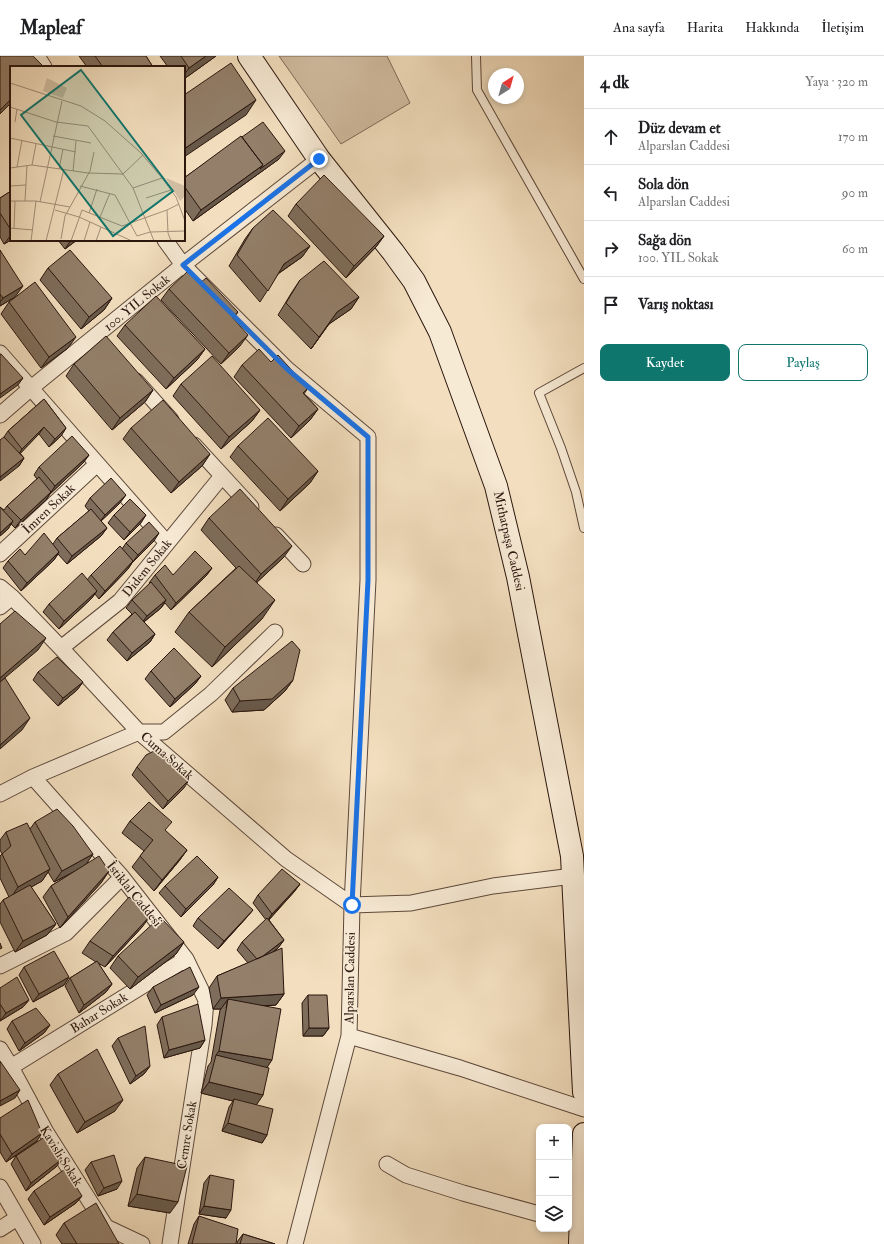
<!DOCTYPE html>
<html lang="tr">
<head>
<meta charset="utf-8">
<style>
	:root { --surface:#fff; --page:#f6f6f6; --text:#202124; --muted:#757577; --line:#e0e0e0; --accent:#0f766e }
	body { margin:0; font-family:"IM FELL Double Pica",serif; background:var(--page); color:var(--text) }
	.controls { position:absolute; right:12px; bottom:12px; display:grid; overflow:hidden; border-radius:8px; box-shadow:0 2px 6px #0003 }
	.controls button { width:36px; height:36px; display:grid; place-items:center; padding:0; border:0; border-bottom:1px solid var(--line); background:var(--surface); color:var(--text); font:20px sans-serif }
	.compass { position:absolute; left:488px; top:12px; width:36px; height:36px; border-radius:50%; background:var(--surface); box-shadow:0 2px 6px #0003; rotate:37deg }
	.stop { position:absolute; width:12px; height:12px; margin:-9px; border:3px solid #1a73e8; border-radius:50%; background:#fff }
	.stop.end { background:#1a73e8; border-color:#fff; box-shadow:0 1px 4px #0008 }
	.list { margin:0; padding:0; list-style:none }
	h2 { display:flex; justify-content:space-between; align-items:center; height:52px; margin:0; padding:0 16px; font-size:17px }
	h2 small { font-size:13px; font-weight:400; color:var(--muted) }
	.list li { display:grid; grid-template-columns:26px 1fr auto; gap:12px; align-items:center; box-sizing:border-box; height:56px; padding:0 16px; border-top:1px solid var(--line) }
	.list b { display:block; font-size:15px; white-space:nowrap }
	.list p { margin:0; font-size:13px; white-space:nowrap; color:var(--muted) }
	.list em { font-size:13px; font-style:normal; color:var(--muted) }
	.actions { display:flex; gap:8px; padding:12px 16px }
	.actions a { flex:1; padding:9px 0; border:1px solid var(--accent); border-radius:8px; text-align:center; font-size:14px; color:var(--accent) }
	.actions .main { background:var(--accent); color:#fff }
	.icon { flex:none; width:22px; height:22px; fill:none; stroke:currentColor; stroke-width:2; stroke-linecap:round; stroke-linejoin:round }
	.map { position:relative; flex:none; width:584px; height:1188px; overflow:hidden }
	header { display:flex; align-items:center; gap:24px; box-sizing:border-box; height:56px; padding:0 20px; background:var(--surface); border-bottom:1px solid var(--line) }
	header strong { font-size:19px }
	nav { display:flex; gap:22px; margin-inline-start:auto; font-size:14px }
	main { display:flex }
	aside { flex:1; background:var(--surface) }
	.map>svg:first-child { display:block }
	.green { fill:#d1bda1; stroke:#7e6a58 }
	.lines { fill:none; stroke-linecap:round; stroke-linejoin:round }
	.lane-casing { stroke:#5d483a; stroke-width:10 }
	.street-casing { stroke:#5d483a; stroke-width:17 }
	.secondary-casing { stroke:#2b160e; stroke-width:24 }
	.lane { stroke:#f7ead5; stroke-width:8 }
	.street { stroke:#f7ead5; stroke-width:15 }
	.secondary { stroke:#f7ead5; stroke-width:22 }
	.wall { fill:#7e6d5b; stroke:#2b160e }
	.shaded-wall { fill:#67594a; stroke:#2b160e }
	.building { fill:#937f6a; stroke:#2b160e }
	.route { stroke:#1a73e8; stroke-width:5 }
	.labels { text-anchor:middle; dominant-baseline:central; stroke-width:3; stroke-linejoin:round; paint-order:stroke }
	.street-label { font-size:13px; fill:#2b160e; stroke:#f7ead5 }
	.inset-road { fill:none; stroke:#a38f78; stroke-width:1 }
	.view { fill:#0f766e; fill-opacity:0.15; stroke:#0f766e; stroke-width:2 }
	.inset-edge { fill:none; stroke:#2b160e; stroke-width:2 }
</style>
</head>
<body>
<header>
<strong>Mapleaf</strong>
<nav><a>Ana sayfa</a><a>Harita</a><a>Hakkında</a><a>İletişim</a></nav>
</header>
<main>
<div class="map">
<svg width="584" height="1188" viewBox="0 0 584 1188">
	<rect width="100%" height="100%" fill="#f3dfbf"/>
	<filter id="stains"><feTurbulence type="fractalNoise" baseFrequency=".005" numOctaves="4"/><feColorMatrix values="0 0 0 0 .2 0 0 0 0 .09 0 0 0 0 .02 0 0 0 .5 -.17"/></filter>
	<radialGradient id="worn" r=".72"><stop offset=".6" stop-color="#630" stop-opacity="0"/><stop offset="1" stop-color="#630" stop-opacity=".3"/></radialGradient>
	<!-- green -->
	<path class="green" d="M279 0H387L410 47 341 88Z"/>
	<g class="lines">
		<!-- lane casing -->
		<g class="lane-casing">
			<path id="lane" d="M476 0 477 34 584 223
				M584 312 539 337 561 392 576 436 584 472"/>
		</g>
		<!-- street casing -->
		<g class="street-casing">
			<path id="street" d="M37 0 44 11
				M165 184 183 209 287 313 368 381V524L352 849 349 980 295 1188
				M0 297 167 487
				M136 325 171 364
				M0 359 31 332 183 209 319 103
				M194 389 251 451
				M276 479 303 508
				M0 498 97 408
				M0 531 12 541 61 592 139 676 286 803 352 849 411 847 493 830 573 820
				M0 551 12 541
				M61 592 120 545 222 420
				M33 721 122 821 186 903 206 944 204 969 170 1188
				M0 738 33 721 139 676H164L211 638 275 576
				M0 910 66 877 122 821
				M349 980 460 1012 584 1053
				M0 993 11 1011 46 1076 106 1171 142 1188
				M11 1011 186 903
				M387 1108 406 1119 463 1137 539 1158
				M0 1131 33 1188
				M0 1173 17 1162"/>
		</g>
		<!-- secondary casing -->
		<g class="secondary-casing">
			<path id="secondary" d="M249 0 319 103 393 196 414 225 440 276 496 430 518 521 572 800 584 1036
				M580 1188 584 1078"/>
		</g>
		<!-- lane -->
		<use href="#lane" class="lane"/>
		<!-- street -->
		<use href="#street" class="street"/>
		<!-- secondary -->
		<use href="#secondary" class="secondary"/>
	</g>
	<!-- wall -->
	<path class="wall" d="M79 0H146L153 11H87Z
		M160 0H216L184 23V11H168Z
		M242 81 279 103 193 165 184 152V122Z
		M11 135V184L4 188 0 181V142Z
		M296 148 384 180 376 191 346 222 288 160Z
		M253 172 310 190 302 201 278 218 260 246 229 210 245 183Z
		M58 184H77L65 193Z
		M0 194 15 241 0 250Z
		M48 212 112 242 104 254 81 273 40 224Z
		M300 224 359 241 351 253 329 268 311 293 278 259 292 236Z
		M200 227 238 256 233 263 240 290 221 308 161 244 169 233Z
		M9 246 68 292 41 312 1 258Z
		M125 269 205 293 197 304 166 333 117 280Z
		M271 306 308 332 304 338 318 353 310 364 291 382 234 321 242 309Z
		M74 308 153 334 145 346 112 374 66 320Z
		M181 328 260 354 252 365 221 393 173 340Z
		M44 343 66 372 61 380 49 391 39 378 20 397 24 402 19 410 4 381 8 375Z
		M131 372 210 398 202 410 171 437 123 383Z
		M238 390 318 415 310 427 280 455 230 401Z
		M89 399 83 407 50 438 46 444 15 472 11 468 8 473 0 480V451L4 454 7 450 37 423 34 419 39 411Z
		M90 442 120 447 101 465 107 472 101 480 67 508 58 498 54 504 21 535 3 512 8 505 25 499 53 488 57 482 89 455 85 450Z
		M114 459 141 467 124 484 108 467Z
		M209 462 284 501 257 526 262 563 212 611 175 576 189 556 236 512 201 474Z
		M154 485 132 507 128 513 99 543 95 538 91 543 59 573 43 556 49 548 87 524 91 519 122 493 126 487Z
		M212 512 206 520 171 554 165 547 161 552 144 566 155 578 150 586 127 605 107 584 113 576 132 558 126 552 132 544 150 528 149 527 155 519H173Z
		M151 615 201 620 195 628 170 651 145 623Z
		M38 616 83 626 77 634 58 650 33 624Z
		M293 624 285 635 264 654 232 656 225 644 233 632Z
		M137 711 184 732 163 753 132 719Z
		M130 765 165 775 187 794 179 805 154 835 132 811 144 795 122 777Z
		M35 766 93 798 86 808 109 815 101 827 60 872 43 841 51 830 75 815 54 826 48 816 42 825 31 831 56 868 47 879 15 896 0 866V848L3 844 9 841 0 822V800L2 798 0 794V784L6 776 30 773Z
		M218 821 213 829 181 861 159 837 165 830Z
		M300 828 294 836 269 864 284 884 278 892 274 896 284 938 276 949 265 950 267 1012 263 1039 256 1049 267 1079 262 1087 222 1075 229 1051 233 1045 201 1037 208 1010 211 1006 220 954 221 953H213L209 932 217 920 248 907 237 894 242 886 266 864 253 847 258 839Z
		M247 861 218 893 193 870 198 862Z
		M143 870 105 911 98 907 112 928 106 936 79 957 65 930 70 922 96 906 82 897 90 885Z
		M184 886 176 898 130 933 110 912 118 900Z
		M24 911 69 921 64 929 33 946 19 919Z
		M153 931 193 939 155 957 147 939Z
		M0 932 29 944 23 951 0 965Z
		M308 939 329 972 323 980H303L302 947Z
		M162 961 205 984 200 992 164 1002 157 969Z
		M12 965 50 969 44 977 19 995 7 973Z
		M118 982 150 1010 144 1018 130 1028 112 990Z
		M58 1018 115 1055 77 1077 50 1029Z
		M0 1062 37 1085 6 1106 0 1096Z
		M16 1100 57 1110 26 1135 11 1108Z
		M145 1101 170 1157 128 1150 137 1112Z
		M91 1106 117 1133 98 1140 85 1114Z
		M210 1119 226 1162 199 1158 204 1127Z
		M34 1135 82 1140 76 1147 44 1169 28 1143Z
		M199 1160 236 1188H188L194 1168Z
		M64 1167 119 1188H62L56 1179Z
		M243 1178 275 1188H237V1186Z"/>
	<!-- shaded-wall -->
	<path class="shaded-wall" d="M206 0H216L184 23V19L189 12Z
		M11 43V47L0 58V54Z
		M256 44 246 59 184 101V93Z
		M285 95 279 103 193 165 201 154 263 109Z
		M11 179V184L4 188Z
		M384 180 376 191 346 222 354 210Z
		M71 184H77L65 193Z
		M310 190 302 201 276 219 284 208Z
		M23 230 15 241 0 250V246L3 242Z
		M359 241 351 253 329 268 311 293 337 256Z
		M112 242 104 254 81 273 89 261Z
		M248 279 240 290 221 308 229 297Z
		M76 281 68 292 41 312 49 301Z
		M205 293 197 304 166 333 174 322Z
		M23 322 18 329 0 342V338Z
		M153 334 145 346 112 374 120 362Z
		M318 353 310 364 291 382 299 370Z
		M260 354 252 365 221 393 229 381Z
		M44 371 39 378 17 401 22 393Z
		M66 372 61 380 49 391 55 383Z
		M210 398 202 410 171 437 179 426Z
		M89 399 83 407 50 438 55 430Z
		M24 402 19 410 0 425V421Z
		M318 415 310 427 280 455 288 443Z
		M51 436 46 444 15 472 21 464Z
		M126 439 120 447 99 467 105 459Z
		M146 459 141 467 124 484 130 476Z
		M13 465 8 473 0 480V477Z
		M107 472 101 480 67 508 72 500Z
		M159 477 154 485 132 507 138 499Z
		M292 490 284 501 253 530 261 518Z
		M59 496 54 504 21 535 27 527Z
		M133 505 128 513 99 543 105 535Z
		M212 512 206 520 171 554 176 547Z
		M97 535 91 543 59 573 64 565Z
		M166 544 161 552 141 568 147 560Z
		M275 544 262 563 212 611 225 591Z
		M155 578 150 586 127 605 132 597Z
		M46 582 38 594 0 626V622Z
		M201 620 195 628 170 651 175 643Z
		M293 624 285 635 264 654 232 656 240 645Z
		M83 626 77 634 58 650 63 642Z
		M30 662 22 674 0 693V689Z
		M189 724 184 732 163 753 168 745Z
		M187 794 179 805 154 835 162 824Z
		M93 798 85 810 54 826 62 815Z
		M50 813 42 825 10 843 18 831Z
		M109 815 101 827 60 872 68 861Z
		M218 821 213 829 181 861 186 853Z
		M300 828 294 836 267 865 272 858Z
		M253 854 247 861 218 893 224 885Z
		M151 859 143 870 105 911 113 900Z
		M56 868 47 879 15 896 23 885Z
		M284 884 278 892 253 912 258 904Z
		M184 886 176 898 130 933 138 921Z
		M69 921 64 929 33 946 39 938Z
		M112 928 106 936 79 957 84 949Z
		M199 931 193 939 155 957 161 949Z
		M284 938 276 949 226 952 228 943 221 953H213L221 942Z
		M29 944 23 951 0 965 6 957Z
		M50 969 44 977 19 995 25 987Z
		M309 972H329L323 980H303Z
		M205 984 200 992 164 1002 169 994Z
		M219 995 272 1004 264 1016 216 999Z
		M150 1010 144 1018 130 1028 136 1020Z
		M209 1026 263 1039 255 1051 234 1043 233 1045 201 1037Z
		M20 1034 15 1042 0 1050V1045Z
		M123 1044 115 1055 77 1077 85 1066Z
		M228 1067 267 1079 262 1087 222 1075Z
		M42 1077 37 1085 6 1106 12 1098Z
		M62 1103 57 1110 26 1135 31 1127Z
		M122 1125 117 1133 98 1140 104 1132Z
		M137 1138 178 1146 170 1157 128 1150Z
		M82 1140 76 1147 44 1169 50 1161Z
		M204 1150 231 1154 226 1162 199 1158Z"/>
	<!-- building -->
	<path class="building" d="M0 0H33L44 11H11V43L0 54Z
		M95 0H146L153 11H103Z
		M181 0H206L189 12Z
		M231 7 256 44 184 93V39Z
		M263 66 285 95 260 113 263 109 242 81Z
		M241 80 263 109 201 154 184 130V122Z
		M324 119 384 180 354 210 296 148Z
		M11 135V174L0 157V142Z
		M273 154 310 190 284 208 268 235 237 199 253 172Z
		M0 194 23 230 3 242 0 238Z
		M70 194 112 242 89 261 48 212Z
		M324 205 359 241 337 256 319 281 286 247 300 224Z
		M188 215 200 227 206 222 238 256 232 261 248 279 229 297 169 233Z
		M35 226 76 281 49 301 9 246Z
		M156 240 205 293 174 322 125 269Z
		M106 280 153 334 120 362 74 308Z
		M259 293 271 306 278 299 308 332 303 337 318 353 299 370 242 309Z
		M0 298H1L23 322 0 338Z
		M212 300 260 354 229 381 181 328Z
		M44 343 66 372 55 383 44 371 22 393 8 375Z
		M163 344 210 398 179 426 131 372Z
		M268 362 318 415 288 443 238 390Z
		M72 380 89 399 55 430 39 411Z
		M4 381 24 402 0 421V384Z
		M39 421 51 436 21 464 7 450Z
		M111 422 126 439 105 459 90 442Z
		M240 433 292 490 261 518 209 462Z
		M130 443 146 459 130 476 114 459Z
		M0 451 13 465 0 477Z
		M91 453 107 472 72 500 57 482Z
		M149 466 159 477 138 499 126 487Z
		M44 477 59 496 27 527 8 505 20 493 25 499Z
		M120 490 133 505 105 535 91 519Z
		M195 495 212 512 176 547 155 519 165 509 173 519Z
		M239 510 275 544 225 591 189 556Z
		M82 517 97 535 64 565 49 548Z
		M151 526 166 544 147 560 132 544Z
		M15 555 46 582 0 622V568Z
		M135 556 155 578 132 597 113 576Z
		M292 585 300 594 293 624 272 643 240 645 233 632Z
		M174 592 201 620 175 643 151 615Z
		M57 601 83 626 63 642 38 616Z
		M5 622 30 662 0 689V626Z
		M158 693 189 724 168 745 137 711 146 699Z
		M149 746 172 766 165 774 187 794 162 824 140 800 153 784 130 765Z
		M57 753 73 770 93 798 62 815 35 766Z
		M27 767 50 813 18 831 2 798 11 790 6 776Z
		M99 800 109 815 68 861 51 830Z
		M197 800 218 821 186 853 165 830Z
		M282 813 300 828 272 858 258 839Z
		M30 829 56 868 23 885 3 844Z
		M229 832 253 854 224 885 198 862Z
		M129 841 151 859 113 900 90 885Z
		M160 861 184 886 138 921 118 900Z
		M267 862 284 884 263 900 257 903 242 886Z
		M0 887 2 892 0 893Z
		M282 892 284 938 221 942 217 920Z
		M54 895 69 921 39 938 24 911Z
		M97 905 112 928 84 949 70 922Z
		M190 911 199 931 161 949 153 931Z
		M17 921 29 944 6 957 0 948V932Z
		M308 939H327L329 972H309Z
		M228 943 281 953 272 1004 219 995Z
		M198 948 205 984 169 994 162 961Z
		M36 952 50 969 25 987 12 965Z
		M145 970 150 1010 136 1020 118 982Z
		M97 993 123 1044 85 1066 58 1018Z
		M216 999 269 1012 263 1039 209 1026Z
		M0 1005 20 1034 0 1045Z
		M234 1043 273 1053 267 1079 228 1067Z
		M28 1044 42 1077 12 1098 0 1078V1062Z
		M46 1080 62 1103 31 1127 16 1100Z
		M114 1099 122 1125 104 1132 91 1106Z
		M145 1101 187 1110 178 1146 137 1138Z
		M65 1113 82 1140 50 1161 34 1135Z
		M210 1119 234 1124 231 1154 204 1150Z
		M96 1147 119 1188H77L64 1167Z
		M199 1160 238 1173 236 1188H192Z
		M243 1178 275 1188H240Z"/>
	<g class="lines">
		<!-- route -->
		<path class="route" d="M319 103 183 209 287 313 368 381V524L352 849"/>
	</g>
	<g class="labels">
		<!-- street labels -->
		<g class="street-label">
			<text transform="translate(137 247) rotate(-39)">100. YIL Sokak</text>
			<text transform="translate(49 453) rotate(-43)">İmren Sokak</text>
			<text transform="translate(509 485) rotate(77)">Mithatpaşa Caddesi</text>
			<text transform="translate(147 512) rotate(-51)">Didem Sokak</text>
			<text transform="translate(167 700) rotate(41)">Cuma Sokak</text>
			<text transform="translate(134 838) rotate(51)">İstiklal Caddesi</text>
			<text transform="translate(350 922) rotate(-89)">Alparslan Caddesi</text>
			<text transform="translate(99 957) rotate(-32)">Bahar Sokak</text>
			<text transform="translate(187 1079) rotate(-81)">Cemre Sokak</text>
			<text transform="translate(61 1100) rotate(58)">Kavisli Sokak</text>
		</g>
	</g>
	<!-- overview -->
	<g transform="translate(10 10)">
		<rect width="175" height="175" fill="#f3dfbf"/>
		<path d="M37 12 57 22 53 32 33 25ZM156 112 175 120V130L170 135Z" fill="#d1bda1"/>
		<path class="inset-road" d="M0 17 71 40 95 55 131 87 152 112 166 131 175 155M0 41 46 56 78 60 123 122 144 175M5 56 7 43M43 70 81 77M0 72 66 86M22 99 26 78M7 101 12 74M0 102 22 99 78 107 113 108 133 89M49 103 53 83M63 105 66 75M0 120 16 119M70 120 105 129 127 170M123 122 152 112M136 132 161 124M0 135H26L60 141M15 135 17 99M30 136 52 35M45 144 69 151 122 175M79 147 87 123M90 151 100 127M0 162 23 164M4 163 5 135M127 170 140 166 175 165M51 173 55 150 80 105 84 86M21 175 26 135M36 175 54 103M61 175 72 144 112 160 157 144M74 175 80 156M86 175 91 161M161 175 158 167 157 144 169 138"/>
		<path class="view" d="M71 4 163 125 103 170 11 49Z"/>
		<rect width="175" height="175" class="inset-edge"/>
	</g>
	<rect width="100%" height="100%" filter="url(#stains)"/>
	<rect width="100%" height="100%" fill="url(#worn)"/>
</svg>
<div class="controls">
<button>+</button>
<button>−</button>
<button><svg class="icon" aria-label="layers" viewBox="0 0 24 24"><path d="M12 4l9 5-9 5-9-5zM3 14l9 5 9-5"/></svg></button>
</div>
<svg class="compass" viewBox="-18 -18 36 36"><path d="M0-13l5 13h-10z" fill="#e53935"/><path d="M0 13l5-13h-10z" fill="#757577"/></svg>
<div class="stop" style="left:352px;top:849px"></div>
<div class="stop end" style="left:319px;top:103px"></div>
</div>
<aside>
<h2>4 dk<small>Yaya · 320 m</small></h2>
<ul class="list">
<li><svg class="icon" aria-label="ahead" viewBox="0 0 24 24"><path d="M12 20V5M6 11l6-6 6 6"/></svg><div><b>Düz devam et</b><p>Alparslan Caddesi</p></div><em>170 m</em></li>
<li><svg class="icon" aria-label="left" viewBox="0 0 24 24"><path d="M17 20v-9H6M10 6l-5 5 5 5"/></svg><div><b>Sola dön</b><p>Alparslan Caddesi</p></div><em>90 m</em></li>
<li><svg class="icon" aria-label="right" viewBox="0 0 24 24"><path d="M7 20v-9h11M14 6l5 5-5 5"/></svg><div><b>Sağa dön</b><p>100. YIL Sokak</p></div><em>60 m</em></li>
<li><svg class="icon" aria-label="arrive" viewBox="0 0 24 24"><path d="M6 21V4h12l-3 4 3 4H6"/></svg><div><b>Varış noktası</b></div></li>
</ul>
<div class="actions"><a class="main">Kaydet</a><a>Paylaş</a></div>
</aside>
</main>
</body>
</html>
